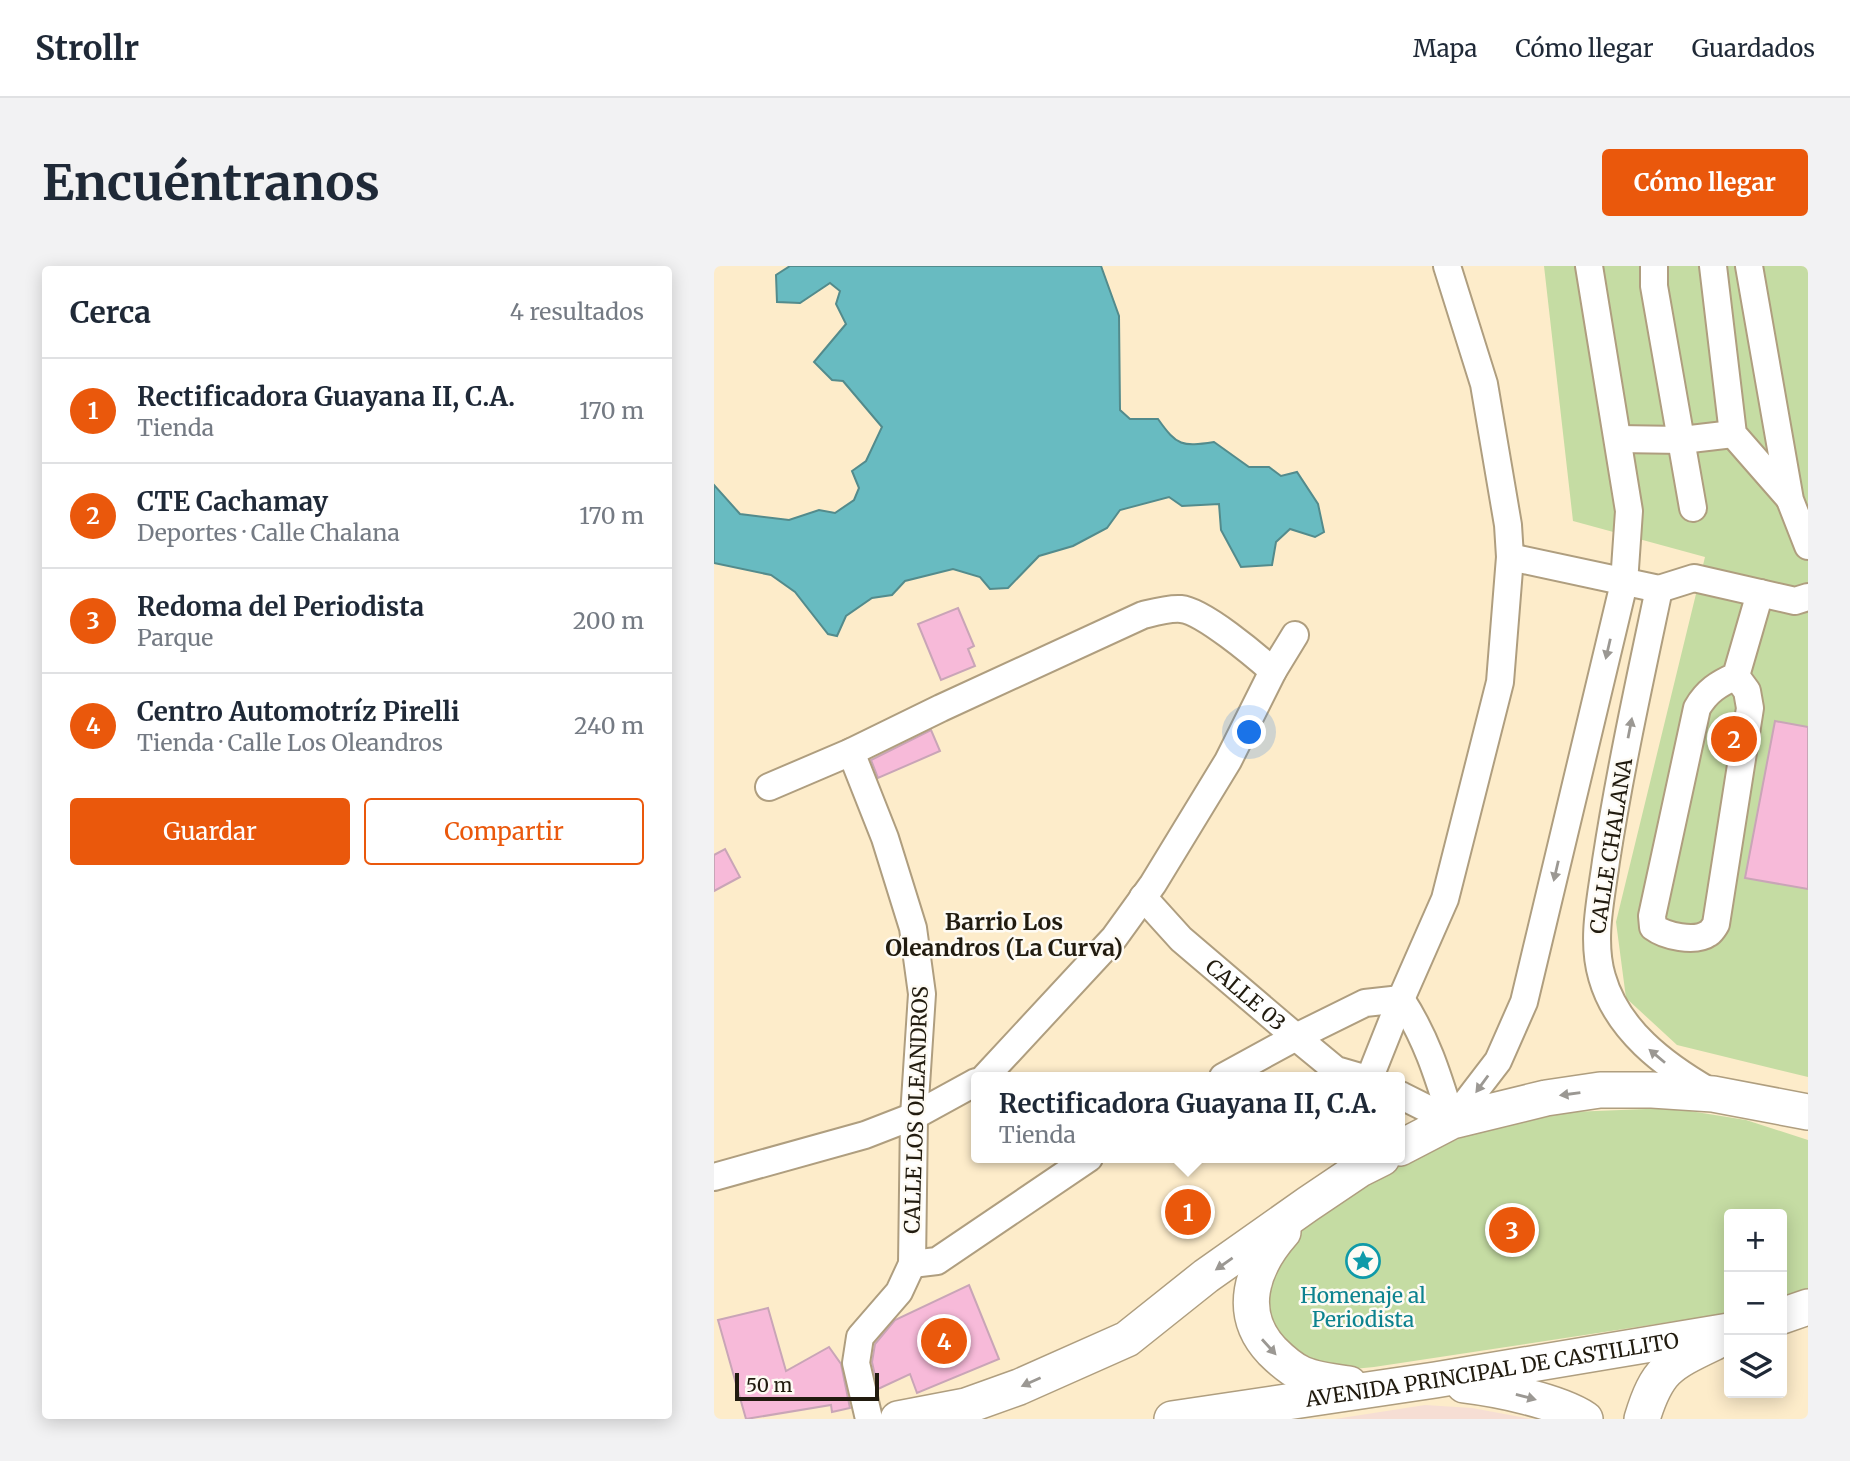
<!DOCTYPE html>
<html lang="es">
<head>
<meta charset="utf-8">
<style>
	:root { --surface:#fff; --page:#f2f2f3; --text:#1f2937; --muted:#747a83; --line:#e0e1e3; --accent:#ea580c }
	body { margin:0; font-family:Merriweather,serif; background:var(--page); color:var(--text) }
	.controls { position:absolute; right:21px; bottom:21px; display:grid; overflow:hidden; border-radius:7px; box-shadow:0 4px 18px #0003 }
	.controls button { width:63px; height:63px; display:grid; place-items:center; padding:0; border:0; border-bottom:2px solid var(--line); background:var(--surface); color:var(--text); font:35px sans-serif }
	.scale { position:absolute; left:21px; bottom:18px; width:144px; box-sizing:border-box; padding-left:7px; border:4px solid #211b0f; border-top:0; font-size:19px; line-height:24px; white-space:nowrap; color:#211b0f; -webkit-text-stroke:5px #fefbf4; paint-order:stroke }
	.you { position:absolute; left:536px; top:467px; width:24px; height:24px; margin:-18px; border:5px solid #fff; border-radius:50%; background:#1a73e8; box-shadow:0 0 0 10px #1a73e833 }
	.badge { display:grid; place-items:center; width:46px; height:46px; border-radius:50%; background:var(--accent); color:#fff; font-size:23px; font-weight:700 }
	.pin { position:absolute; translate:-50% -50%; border:4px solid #fff; box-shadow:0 2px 7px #0006 }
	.popup { position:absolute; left:257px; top:806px; width:434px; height:91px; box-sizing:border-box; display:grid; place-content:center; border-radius:7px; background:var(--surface); filter:drop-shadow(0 2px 5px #0005); font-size:23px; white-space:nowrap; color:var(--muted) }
	.popup b { font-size:26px; color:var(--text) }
	.popup::after { content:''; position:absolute; left:50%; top:100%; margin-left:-14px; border:14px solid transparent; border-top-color:var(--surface) }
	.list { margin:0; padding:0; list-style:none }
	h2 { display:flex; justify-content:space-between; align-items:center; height:91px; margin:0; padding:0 28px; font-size:30px }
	h2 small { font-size:23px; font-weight:400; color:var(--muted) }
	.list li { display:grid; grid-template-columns:46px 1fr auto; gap:21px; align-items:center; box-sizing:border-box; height:105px; padding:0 28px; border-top:2px solid var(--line) }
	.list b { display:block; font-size:26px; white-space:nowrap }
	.list p { margin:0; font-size:23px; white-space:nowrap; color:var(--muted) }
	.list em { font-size:23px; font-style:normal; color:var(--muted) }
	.actions { display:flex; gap:14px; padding:21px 28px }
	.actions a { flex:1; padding:16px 0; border:2px solid var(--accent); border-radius:7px; text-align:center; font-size:24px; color:var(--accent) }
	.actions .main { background:var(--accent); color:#fff }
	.icon { flex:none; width:38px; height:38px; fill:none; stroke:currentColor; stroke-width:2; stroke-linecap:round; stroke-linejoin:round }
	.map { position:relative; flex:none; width:1094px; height:1153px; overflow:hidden; border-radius:7px }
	header { display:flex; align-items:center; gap:42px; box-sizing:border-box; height:98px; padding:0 35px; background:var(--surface); border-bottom:2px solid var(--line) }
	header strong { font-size:33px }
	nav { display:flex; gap:38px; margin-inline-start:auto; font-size:24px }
	.intro { display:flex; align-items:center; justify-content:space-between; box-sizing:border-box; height:168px; padding:0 42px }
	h1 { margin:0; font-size:49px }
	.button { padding:18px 32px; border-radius:7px; background:var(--accent); color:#fff; font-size:24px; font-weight:700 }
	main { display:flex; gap:42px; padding:0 42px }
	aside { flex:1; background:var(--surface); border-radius:7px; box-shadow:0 4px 18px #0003 }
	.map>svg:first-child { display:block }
	.education { fill:#f6ded4 }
	.green { fill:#c5dca3 }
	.water { fill:#68bbc1; stroke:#538b8c; stroke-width:2 }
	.building { fill:#f7bad9; stroke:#c9a5b7; stroke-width:2 }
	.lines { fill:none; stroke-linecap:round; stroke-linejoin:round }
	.minor-casing { stroke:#af9e7f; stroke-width:30 }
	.major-casing { stroke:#af9e7f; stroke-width:38 }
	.minor { stroke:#fff; stroke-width:26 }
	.major { stroke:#fff; stroke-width:35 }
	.oneway { fill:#9b9893 }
	.labels { text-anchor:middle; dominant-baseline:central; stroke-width:5; stroke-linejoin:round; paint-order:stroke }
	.street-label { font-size:21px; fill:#211b0f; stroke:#fefbf4 }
	.culture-label { font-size:21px; fill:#0d838f; stroke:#fefbf4 }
	.neighbourhood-label { font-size:23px; font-weight:bold; fill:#211b0f; stroke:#fefbf4 }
</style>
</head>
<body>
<header>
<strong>Strollr</strong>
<nav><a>Mapa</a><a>Cómo llegar</a><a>Guardados</a></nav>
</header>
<div class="intro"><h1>Encuéntranos</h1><a class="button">Cómo llegar</a></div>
<main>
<aside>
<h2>Cerca<small>4 resultados</small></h2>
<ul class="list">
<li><span class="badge">1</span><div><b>Rectificadora Guayana II, C.A.</b><p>Tienda</p></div><em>170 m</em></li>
<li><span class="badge">2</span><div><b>CTE Cachamay</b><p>Deportes · Calle Chalana</p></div><em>170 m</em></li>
<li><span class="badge">3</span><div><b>Redoma del Periodista</b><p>Parque</p></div><em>200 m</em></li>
<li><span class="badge">4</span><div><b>Centro Automotríz Pirelli</b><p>Tienda · Calle Los Oleandros</p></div><em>240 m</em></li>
</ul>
<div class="actions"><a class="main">Guardar</a><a>Compartir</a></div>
</aside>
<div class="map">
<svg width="1094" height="1153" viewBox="0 0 1094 1153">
	<rect width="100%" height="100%" fill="#fdecca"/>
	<!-- education -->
	<path class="education" d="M711 1139 758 1142 817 1153H621Z"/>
	<!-- green -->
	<path class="green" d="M830 0H1094V811L963 779 912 732 902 656 991 291 859 255Z
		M957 842 1032 854 1094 874V1035L1068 1039V948H1015V1047L660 1101 588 1108 545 1048 564 979 669 904 764 865 857 846Z"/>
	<!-- water -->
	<path class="water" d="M76 0H387L405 50 406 144 416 153H444C463 180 468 181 500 176L535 201H555L567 210 583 206 604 238 610 266 601 271 576 263 562 276 558 299 527 301 507 264 505 238 468 240 455 231 406 244 393 262 359 280 325 290 294 322 276 323 266 311 239 303 191 315 178 329 158 332 132 350 123 370 114 368 81 326 57 309 0 297V219L26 248 75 254 105 244 121 247 140 234 145 222 138 205 152 195 168 161 129 115 118 114 100 96 132 58 122 38 126 25 116 17 86 37 63 36 62 9Z"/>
	<!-- building -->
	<path class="building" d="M244 342 260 380 254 383 261 400 227 414 204 358Z
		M1061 455 1094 461V623L1031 612Z
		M217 464 226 485 164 512 157 494Z
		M11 583 26 611 0 625V589Z
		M255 1019 285 1093 203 1127 196 1108 164 1123 158 1096 161 1078 181 1054Z
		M54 1042 72 1105 115 1081 127 1098 136 1142 118 1146 117 1139 32 1153 4 1054Z"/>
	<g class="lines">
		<!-- minor casing -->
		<g class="minor-casing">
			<g id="minor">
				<path d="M940 0V20L979 242"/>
				<path d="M999 0 1019 168 1075 232"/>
				<path d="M1035 0 1076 234 1094 280"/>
				<path d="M904 173 968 174 1019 168"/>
				<path d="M796 291 945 323 980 312 1081 335 1094 331"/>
				<path d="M945 323C926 413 906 504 892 595 887 633 877 674 888 711 903 764 950 799 995 825"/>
				<path d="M1022 410 1033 425 1036 442 1002 658C1001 660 997 666 995 667 981 677 951 670 939 661L938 650 983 442C993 425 1004 418 1022 410L1046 327"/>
				<path d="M137 486 171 572 199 662 208 728 200 850 198 998 185 1026 146 1071 142 1097 155 1153"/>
				<path d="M55 521 137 486 227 442 429 349C441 346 455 342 467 343 489 345 542 390 559 405"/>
				<path id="s1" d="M429 631 467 673 582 771 622 804 646 811"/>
				<path d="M271 811 400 672 439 618 514 495 559 405 581 369"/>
				<path d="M509 811 582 771 651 737 687 733C713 773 724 810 738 855"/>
				<path d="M656 811 687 733 731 633 786 416 796 291 794 259 770 118 733 0"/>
				<path d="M686 829 738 855"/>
				<path d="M738 855 784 795 810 736 910 317 915 245 875 0"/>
				<path d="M0 911 151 869 200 850 262 816"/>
				<path d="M198 998 223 995 375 892"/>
			</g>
		</g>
		<!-- major casing -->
		<g class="major-casing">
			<g id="major">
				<path d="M686 882 738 855 832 832 886 824H938L999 828 1094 846"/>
				<path d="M569 966C538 1001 522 1047 558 1085 566 1093 577 1103 588 1108 602 1114 620 1116 635 1118"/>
				<path d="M1068 1050 1094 1041"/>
				<path d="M750 1119C783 1123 844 1135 871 1153"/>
				<path d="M184 1153 252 1140 305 1121 413 1073 492 1010 594 938 646 903 668 892"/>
				<path id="s2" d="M458 1153 721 1114 1015 1065"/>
				<path d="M928 1153C943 1103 955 1098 1001 1076"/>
			</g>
		</g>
		<!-- minor -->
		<use href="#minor" class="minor"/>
		<!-- major -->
		<use href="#major" class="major"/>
	</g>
	<!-- one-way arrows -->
	<defs><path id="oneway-solid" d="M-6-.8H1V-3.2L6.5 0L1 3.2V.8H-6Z" transform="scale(1.75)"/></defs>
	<g class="oneway">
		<use href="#oneway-solid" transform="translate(894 383) rotate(103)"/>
		<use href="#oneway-solid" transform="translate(916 462) rotate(-79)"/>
		<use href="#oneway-solid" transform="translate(842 605) rotate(103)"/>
		<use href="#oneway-solid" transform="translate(943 790) rotate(-140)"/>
		<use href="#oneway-solid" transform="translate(768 818) rotate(126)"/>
		<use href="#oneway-solid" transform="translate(856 828) rotate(172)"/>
		<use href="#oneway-solid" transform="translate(510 998) rotate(145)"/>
		<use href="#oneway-solid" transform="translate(555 1081) rotate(48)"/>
		<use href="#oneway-solid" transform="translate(317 1116) rotate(156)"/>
		<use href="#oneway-solid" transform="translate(812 1131) rotate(15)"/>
	</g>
	<!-- icons -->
	<defs>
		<g id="sight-ring" transform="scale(1.75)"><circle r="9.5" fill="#fefbf4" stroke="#0f9aa8" stroke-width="1.5"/><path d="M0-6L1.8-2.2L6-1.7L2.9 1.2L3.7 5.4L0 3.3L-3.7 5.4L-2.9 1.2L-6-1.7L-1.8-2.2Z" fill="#0f9aa8"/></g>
	</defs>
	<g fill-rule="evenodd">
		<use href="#sight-ring" x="649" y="995"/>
	</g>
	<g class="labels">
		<!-- street labels -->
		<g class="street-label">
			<text transform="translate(897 580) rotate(-81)">CALLE CHALANA</text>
			<text stroke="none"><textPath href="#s1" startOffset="142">CALLE 03</textPath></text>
			<text transform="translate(202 844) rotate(-88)">CALLE LOS OLEANDROS</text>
			<text stroke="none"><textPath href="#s2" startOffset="324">AVENIDA PRINCIPAL DE CASTILLITO</textPath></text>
		</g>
		<!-- culture labels -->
		<g class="culture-label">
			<text x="649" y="1029">Homenaje al<tspan x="649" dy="24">Periodista</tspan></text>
		</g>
		<!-- neighbourhood labels -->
		<g class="neighbourhood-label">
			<text x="290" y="655">Barrio Los<tspan x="290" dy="26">Oleandros (La Curva)</tspan></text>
		</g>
	</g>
</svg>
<div class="controls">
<button>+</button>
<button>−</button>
<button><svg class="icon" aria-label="layers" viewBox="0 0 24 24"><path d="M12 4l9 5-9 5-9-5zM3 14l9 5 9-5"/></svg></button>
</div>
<div class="scale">50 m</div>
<div class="you"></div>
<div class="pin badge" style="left:474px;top:946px">1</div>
<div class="popup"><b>Rectificadora Guayana II, C.A.</b>Tienda</div>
<div class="pin badge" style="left:1020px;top:473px">2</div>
<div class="pin badge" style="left:798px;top:964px">3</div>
<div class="pin badge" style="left:230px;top:1075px">4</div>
</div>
</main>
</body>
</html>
